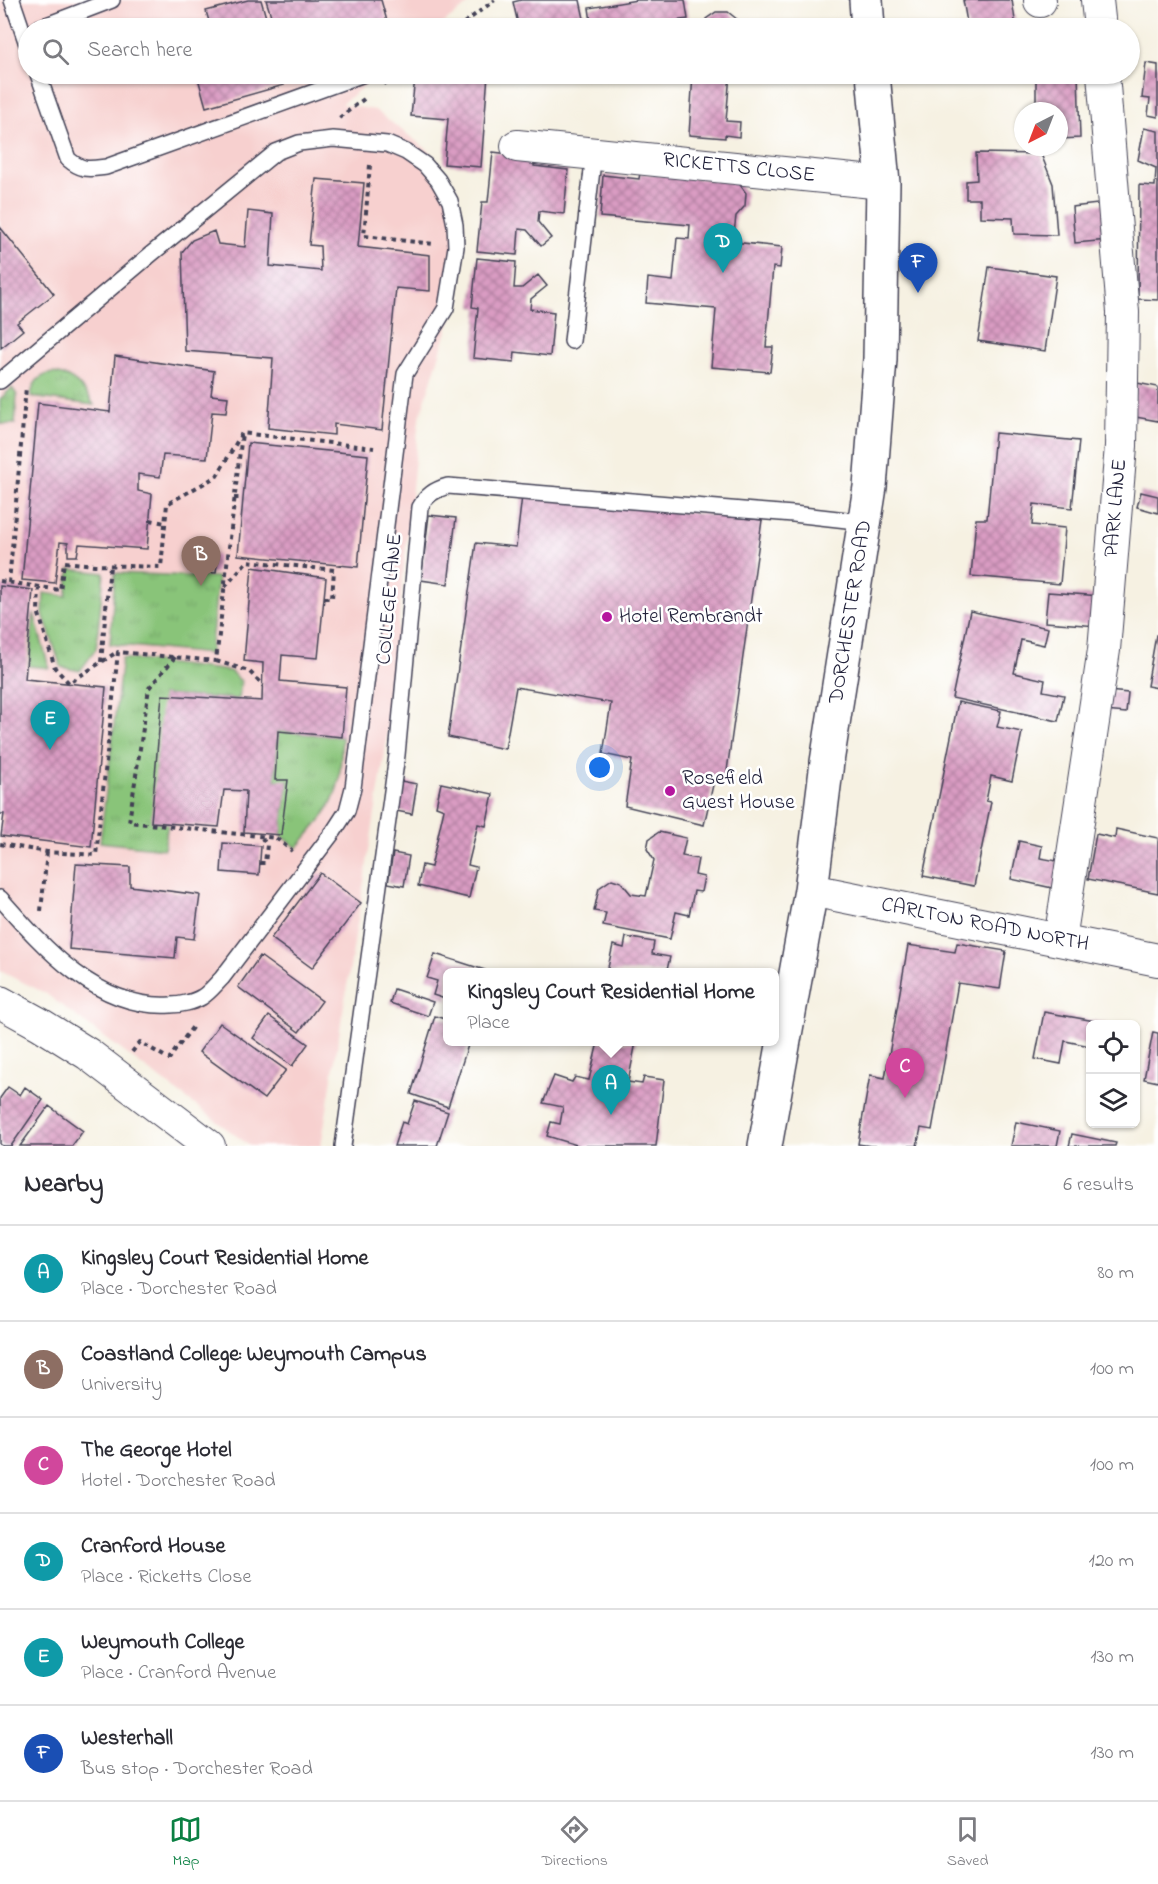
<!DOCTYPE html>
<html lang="en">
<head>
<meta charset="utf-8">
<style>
	:root { --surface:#fff; --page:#f2f2f3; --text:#2b2b33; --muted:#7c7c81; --line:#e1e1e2; --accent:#0b8043 }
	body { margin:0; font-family:"Indie Flower",sans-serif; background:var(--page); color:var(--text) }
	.controls { position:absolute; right:18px; bottom:18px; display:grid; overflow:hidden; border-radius:9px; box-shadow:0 2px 4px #0004 }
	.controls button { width:54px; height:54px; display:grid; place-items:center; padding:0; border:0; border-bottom:2px solid var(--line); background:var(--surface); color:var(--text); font:30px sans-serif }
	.compass { position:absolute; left:1014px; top:102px; width:54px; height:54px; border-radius:50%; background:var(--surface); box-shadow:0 2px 4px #0004; rotate:222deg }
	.you { position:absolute; left:600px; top:768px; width:21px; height:21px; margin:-15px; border:4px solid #fff; border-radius:50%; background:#1a73e8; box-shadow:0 0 0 9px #1a73e833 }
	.badge { display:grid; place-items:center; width:39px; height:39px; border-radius:50%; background:var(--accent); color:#fff; font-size:20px; font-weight:700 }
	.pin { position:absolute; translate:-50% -50px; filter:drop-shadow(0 2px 3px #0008) }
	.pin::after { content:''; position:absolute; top:32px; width:21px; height:18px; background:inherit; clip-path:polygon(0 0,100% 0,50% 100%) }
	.popup { position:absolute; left:443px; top:968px; width:336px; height:78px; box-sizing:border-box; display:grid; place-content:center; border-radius:9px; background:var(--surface); filter:drop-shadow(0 2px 4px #0005); font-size:20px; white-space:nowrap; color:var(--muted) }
	.popup b { font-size:22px; color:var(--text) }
	.popup::after { content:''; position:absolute; left:50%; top:100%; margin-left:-12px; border:12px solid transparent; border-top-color:var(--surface) }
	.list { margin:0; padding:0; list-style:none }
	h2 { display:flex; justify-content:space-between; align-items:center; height:78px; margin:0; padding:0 24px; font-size:26px }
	h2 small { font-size:20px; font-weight:400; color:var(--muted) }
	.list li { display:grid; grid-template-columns:39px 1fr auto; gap:18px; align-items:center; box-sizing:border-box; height:96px; padding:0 24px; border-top:2px solid var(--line) }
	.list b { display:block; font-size:22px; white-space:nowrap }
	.list p { margin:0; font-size:20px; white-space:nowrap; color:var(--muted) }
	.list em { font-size:20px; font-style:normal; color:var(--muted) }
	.icon { flex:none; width:33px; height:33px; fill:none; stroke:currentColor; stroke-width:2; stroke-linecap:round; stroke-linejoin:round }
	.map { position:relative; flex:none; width:1158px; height:1146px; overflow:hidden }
	.search { position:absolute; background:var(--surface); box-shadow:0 2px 4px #0004; left:18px; right:18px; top:18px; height:66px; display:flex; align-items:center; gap:15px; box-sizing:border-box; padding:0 21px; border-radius:33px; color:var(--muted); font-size:22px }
	.sheet { height:654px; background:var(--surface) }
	nav { display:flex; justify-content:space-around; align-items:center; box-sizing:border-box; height:84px; border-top:2px solid var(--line); background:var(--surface); font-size:16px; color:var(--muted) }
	nav a { display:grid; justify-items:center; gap:3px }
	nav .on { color:var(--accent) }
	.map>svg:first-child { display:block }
	.built { fill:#f7d0cf }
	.grass { fill:url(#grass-tufts); stroke:#56735a; stroke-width:1.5 }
	.building { fill:url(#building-cross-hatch) }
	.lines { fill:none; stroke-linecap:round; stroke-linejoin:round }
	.lane-casing { stroke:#424154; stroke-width:18 }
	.street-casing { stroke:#424154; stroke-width:34 }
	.secondary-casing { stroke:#424154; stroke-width:36 }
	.path { stroke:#424154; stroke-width:4; stroke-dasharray:4.5 4.5; stroke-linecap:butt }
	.lane { stroke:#fff; stroke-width:15 }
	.street { stroke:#fff; stroke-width:32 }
	.secondary { stroke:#fff; stroke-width:33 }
	.poi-dot { fill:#b5179e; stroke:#fff; stroke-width:2 }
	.labels { text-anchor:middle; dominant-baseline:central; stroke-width:5; stroke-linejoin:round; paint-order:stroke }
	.street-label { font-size:21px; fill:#22223b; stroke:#fff }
	.poi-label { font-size:21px; fill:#22223b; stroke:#fff; text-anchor:start }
</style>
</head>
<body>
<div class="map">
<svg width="1158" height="1146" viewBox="0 0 1158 1146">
	<defs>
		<pattern id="grass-tufts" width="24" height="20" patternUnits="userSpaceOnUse" patternTransform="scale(1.5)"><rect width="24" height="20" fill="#89c479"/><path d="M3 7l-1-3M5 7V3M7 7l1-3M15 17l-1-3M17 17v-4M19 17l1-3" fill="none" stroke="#76a86a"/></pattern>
		<pattern id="building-cross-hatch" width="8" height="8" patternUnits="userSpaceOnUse" patternTransform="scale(1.5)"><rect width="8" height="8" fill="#da9cc3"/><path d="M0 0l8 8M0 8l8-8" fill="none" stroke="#b07fa0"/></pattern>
	</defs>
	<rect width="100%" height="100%" fill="#fff"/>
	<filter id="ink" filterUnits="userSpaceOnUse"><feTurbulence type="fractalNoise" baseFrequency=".0167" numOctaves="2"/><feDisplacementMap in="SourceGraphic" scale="12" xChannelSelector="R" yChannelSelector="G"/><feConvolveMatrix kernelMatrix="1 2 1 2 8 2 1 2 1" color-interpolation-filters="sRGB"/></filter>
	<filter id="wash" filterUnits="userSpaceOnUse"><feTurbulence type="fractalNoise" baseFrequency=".008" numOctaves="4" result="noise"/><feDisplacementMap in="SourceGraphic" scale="24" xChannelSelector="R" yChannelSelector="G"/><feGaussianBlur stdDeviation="1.35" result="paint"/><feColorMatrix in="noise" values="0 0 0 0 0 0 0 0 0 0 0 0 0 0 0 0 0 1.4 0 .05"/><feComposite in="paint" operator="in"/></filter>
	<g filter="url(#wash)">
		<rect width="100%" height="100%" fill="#f6f1e2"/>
		<!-- built -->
		<path class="built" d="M0 0H474L437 28H28V74H379L341 104 375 110 428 150 458 193 462 240 457 299 419 420 385 752 321 1146H250L45 993 0 971Z"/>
		<!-- grass -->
		<path class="grass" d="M53 373C73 375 84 388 94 405L31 397C32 383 39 375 53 373Z
			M12 388 17 395 15 424H0V399Z
			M70 569 104 573 96 649 80 671 61 667 43 614 44 593 66 596Z
			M115 573 218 577 210 654 110 644Z
			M34 613 49 668 29 666Z
			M122 658 230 671 241 681 239 699 162 695 168 823 164 849 100 842Z
			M278 731 342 737C341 751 341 766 339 780 334 808 314 828 297 848L281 835 288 781 275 780Z"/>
		<g id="blocks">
			<!-- building -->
			<path class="building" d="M248 0H261L269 28H211L206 11Z
				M266 0H381L389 28H275Z
				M521 0H580L586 28H519L513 2Z
				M637 0H685L688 19 668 22 669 28H592L589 8Z
				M963 0H1012L1016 27 1004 28H968Z
				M716 12H728L738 20V28H697V24L706 25V19Z
				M1146 63 1158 65V117L1148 115 1150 99 1142 98Z
				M213 74H281L284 85 206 107 198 78Z
				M453 74H488L481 167 444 164 448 119 411 116 415 77 453 80Z
				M693 74H730L726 121 740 122 739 137 725 135V138L689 135Z
				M1036 74H1078L1080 138 1059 139V111H1036Z
				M1144 128 1158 131V300L1138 299 1139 185 1155 186 1156 168 1138 160Z
				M493 152 534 157V166L568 170 564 214 539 211 538 222 551 238 541 246 527 230 519 229 517 255 477 251 482 202H488Z
				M976 153 1041 154 1053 184 1057 235 1014 234 1013 218 980 217V199H966V181L977 180Z
				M640 173 738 182 746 193 745 206 736 216 733 242 782 247 780 268 773 267 766 347H773L770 372 711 367 716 309 646 303 648 278 673 281 677 238 689 239 690 225 600 217 603 175 639 179Z
				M316 179 364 183 358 247 430 255V291L396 288 382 430 334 424V435L268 428 273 358 185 351 182 252 192 240 214 231 218 244 245 247 248 211 273 214 270 266 321 271 320 246 309 245Z
				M1106 203 1109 240 1075 243 1072 207Z
				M0 227 54 294 17 323 23 330 1 348Z
				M477 258 516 262 514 288H522L538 275 547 286 531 299 530 309 554 312 550 356 515 352 514 362 473 358 478 308 472 307Z
				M989 267 1056 276 1045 351 978 341Z
				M115 356 214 371 211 395 228 397 226 413 212 412 207 458 163 455 160 477 138 474V491L152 494 147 549 79 544 77 556H68V543L60 542 55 583 22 580 38 403 110 412Z
				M1137 383 1158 387V421L1130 416Z
				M995 433 1079 441 1072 508 1034 504 1032 525 1065 528 1060 584 971 576 976 519H987Z
				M248 443 368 455 358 567 238 555Z
				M1141 492 1158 496V513L1137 507Z
				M522 496 762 520 726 778 715 776 704 825 625 806 632 760 603 754 611 703 516 687 505 749 448 737 476 543 516 547Z
				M429 515 456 518 448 584 421 580Z
				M202 553 218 555 216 573 200 572Z
				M252 567 326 578 318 658 282 655 280 681 346 687 342 737 278 731 275 780H288L281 835 244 832 246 791 224 790 219 827 151 822 162 695 262 701 263 663 244 661Z
				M0 586 33 590 25 679 106 687 91 847 1 836 4 814H0Z
				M1048 592 1101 596 1098 626 1045 622Z
				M970 611 1048 628 1044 645 1021 640 1014 673 1045 680 1043 691 1064 695 1058 721 952 698Z
				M1156 635 1158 636V688L1147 686Z
				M1108 691 1128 693 1126 713 1105 711Z
				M958 702 1001 711 997 727 1022 732 1012 781 991 776 986 801 991 802 974 886 923 876Z
				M401 781 417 784 412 814 396 811Z
				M441 783 493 794 486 826 478 824 468 865 476 867 469 898 418 886 422 865 431 867 444 809 436 806Z
				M1116 829 1158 838V893L1088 879 1096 834 1115 838Z
				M659 832 686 838 682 856 698 859 695 875 704 877 701 892 694 891 689 915 676 912 670 939 603 926 606 913 594 911 599 888 612 879 621 882 631 894 646 896 654 860 647 849 649 839Z
				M1019 841 1042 846 1040 858 1063 862 1057 889 1011 879Z
				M223 843 261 846 259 875 221 872Z
				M393 853 409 856 404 886 388 883Z
				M76 864 130 867V886L200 895 194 939 177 937 175 958 69 949Z
				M320 873 361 903 312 968 271 938Z
				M626 937 654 942 652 954 670 957 667 970 674 972H607L613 945 624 948Z
				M957 943 1006 951 1000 989 958 983 932 1130 921 1128 917 1146H871L858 1144 870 1075 885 1078 908 945 955 952Z
				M435 954 485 970V972H448V1000L433 995 437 981 427 978Z
				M260 956 322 1001 299 1032 238 987Z
				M394 989 433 1002 428 1016 390 1003Z
				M1044 1012 1106 1023V1024H1090V1046L1065 1041 1061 1064 1035 1059Z
				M269 1016 308 1044 292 1066 253 1038Z
				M435 1016 448 1020V1042H469L448 1107 411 1094Z
				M220 1023 286 1070 264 1099 199 1052Z
				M1153 1032 1158 1033V1082L1144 1079Z
				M598 1042H636L628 1082 642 1084 644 1077 664 1080 656 1146H580L547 1136 551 1122 560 1124 563 1107 543 1103 554 1076 572 1082 575 1077 589 1080Z
				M8 1087 20 1095 25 1087 43 1100 11 1146H3L0 1144V1098Z
				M415 1101 448 1112 437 1146H394L402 1122 407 1124Z
				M49 1106 83 1131 72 1146H20Z
				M1016 1122 1060 1131 1057 1146H1011Z
				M1072 1134 1116 1143 1115 1146H1069Z"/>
		</g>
	</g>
	<g filter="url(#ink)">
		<use href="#blocks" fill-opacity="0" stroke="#424154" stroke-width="1.5"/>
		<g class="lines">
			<!-- lane casing -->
			<g class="lane-casing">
				<path id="lane" d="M12 0 28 47
					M39 28 112 0
					M38 74 68 159C82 171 89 169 106 167L364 74
					M572 341 594 153
					M0 381 150 255 276 152 299 143 333 139 387 144 406 152 425 165 438 180 450 201 455 225 456 247 446 308 405 374 353 788 347 811 334 831 222 978C216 984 209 993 202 997 194 1002 180 1005 171 1005 98 1010 44 948 0 898
					M343 1146 397 755 420 507C427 495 434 490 448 486L793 514 865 522"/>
			</g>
			<!-- street casing -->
			<g class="street-casing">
				<path id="street" d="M1040 0V1
					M1097 0 1100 28
					M517 146 883 183
					M811 890 1158 960
					M1060 940 1104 650 1121 446 1123 312 1103 74
					M0 1002 40 1024 88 1054 209 1146"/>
			</g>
			<!-- secondary casing -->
			<g class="secondary-casing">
				<path id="secondary" d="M866 0 868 28
					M765 1146 811 890 827 762 870 487 880 359 883 183 873 74"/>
			</g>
			<!-- path -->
			<path class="path" d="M457 28 495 0
				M384 84 398 74
				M339 118 364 99
				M370 165 364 236 434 244
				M234 498H243
				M150 520 165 523
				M0 581 60 590 64 562 95 565 161 567 167 504 217 476 242 433 374 448
				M9 583 26 387
				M39 587 38 611 55 668 69 683 117 652
				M225 587 247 561 334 570 332 598H324
				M175 657 149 688 129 822 276 838 292 851
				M216 661 249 671 263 686
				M101 662 110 566
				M0 844 47 852 96 855 118 652 216 661 242 433
				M260 863H265L267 845 261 837
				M41 911 47 852
				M132 1052 140 1042 169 1059 194 1025"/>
			<!-- lane -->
			<use href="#lane" class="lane"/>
			<!-- street -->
			<use href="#street" class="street"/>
			<!-- secondary -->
			<use href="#secondary" class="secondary"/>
		</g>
	</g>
	<!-- markers -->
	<g class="poi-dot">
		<circle cx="607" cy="617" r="6"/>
		<circle cx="670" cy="791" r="6"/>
	</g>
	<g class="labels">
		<!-- street labels -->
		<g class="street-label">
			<text transform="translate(739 168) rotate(6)">RICKETTS CLOSE</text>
			<text transform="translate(1116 508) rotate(-85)">PARK LANE</text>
			<text transform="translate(390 599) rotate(-85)">COLLEGE LANE</text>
			<text transform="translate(851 612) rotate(-81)">DORCHESTER ROAD</text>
			<text transform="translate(985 925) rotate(11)">CARLTON ROAD NORTH</text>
		</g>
		<!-- poi labels -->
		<g class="poi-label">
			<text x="619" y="617">Hotel Rembrandt</text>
			<text x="682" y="779">Rosefield<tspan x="682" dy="24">Guest House</tspan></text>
		</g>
	</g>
</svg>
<div class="controls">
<button><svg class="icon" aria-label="locate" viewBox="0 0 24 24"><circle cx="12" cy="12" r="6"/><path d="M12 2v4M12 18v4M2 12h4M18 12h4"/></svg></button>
<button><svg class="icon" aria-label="layers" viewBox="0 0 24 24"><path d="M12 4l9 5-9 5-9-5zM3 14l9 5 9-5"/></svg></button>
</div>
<svg class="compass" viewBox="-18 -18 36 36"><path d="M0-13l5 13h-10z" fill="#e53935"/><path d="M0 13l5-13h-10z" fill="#7c7c81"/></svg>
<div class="you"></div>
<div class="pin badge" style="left:611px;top:1115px;background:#0f9aa8">A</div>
<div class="popup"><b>Kingsley Court Residential Home</b>Place</div>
<div class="pin badge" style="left:201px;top:586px;background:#8d6e63">B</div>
<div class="pin badge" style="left:905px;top:1098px;background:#d1479c">C</div>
<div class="pin badge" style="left:723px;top:273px;background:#0f9aa8">D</div>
<div class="pin badge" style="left:50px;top:750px;background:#0f9aa8">E</div>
<div class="pin badge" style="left:918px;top:293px;background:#1a4fb4">F</div>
<div class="search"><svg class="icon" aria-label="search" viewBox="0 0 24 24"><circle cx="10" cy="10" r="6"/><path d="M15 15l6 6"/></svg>Search here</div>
</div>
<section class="sheet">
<h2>Nearby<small>6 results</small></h2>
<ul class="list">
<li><span class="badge" style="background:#0f9aa8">A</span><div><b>Kingsley Court Residential Home</b><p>Place · Dorchester Road</p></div><em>80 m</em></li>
<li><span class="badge" style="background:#8d6e63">B</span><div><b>Coastland College: Weymouth Campus</b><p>University</p></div><em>100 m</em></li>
<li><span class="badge" style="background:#d1479c">C</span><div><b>The George Hotel</b><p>Hotel · Dorchester Road</p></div><em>100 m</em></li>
<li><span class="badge" style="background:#0f9aa8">D</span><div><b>Cranford House</b><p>Place · Ricketts Close</p></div><em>120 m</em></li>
<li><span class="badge" style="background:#0f9aa8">E</span><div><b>Weymouth College</b><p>Place · Cranford Avenue</p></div><em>130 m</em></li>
<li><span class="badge" style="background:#1a4fb4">F</span><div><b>Westerhall</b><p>Bus stop · Dorchester Road</p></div><em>130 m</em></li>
</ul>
</section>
<nav>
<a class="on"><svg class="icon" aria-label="map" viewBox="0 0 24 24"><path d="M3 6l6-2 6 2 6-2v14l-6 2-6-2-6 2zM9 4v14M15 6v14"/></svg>Map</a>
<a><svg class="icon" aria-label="directions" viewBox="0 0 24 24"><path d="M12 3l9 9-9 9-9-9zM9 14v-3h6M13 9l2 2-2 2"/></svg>Directions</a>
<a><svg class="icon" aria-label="saved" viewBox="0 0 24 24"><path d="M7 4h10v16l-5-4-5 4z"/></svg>Saved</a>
</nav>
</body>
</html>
